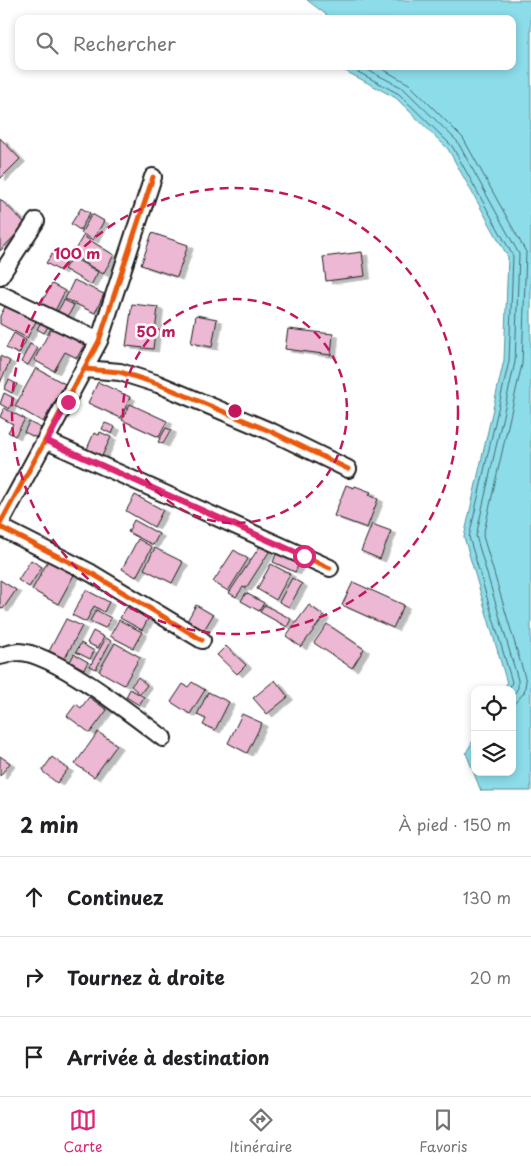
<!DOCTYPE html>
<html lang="fr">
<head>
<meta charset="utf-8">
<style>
	:root { --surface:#fff; --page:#f2f2f2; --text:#202124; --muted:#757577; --line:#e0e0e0; --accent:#db2777 }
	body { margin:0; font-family:"Playpen Sans",sans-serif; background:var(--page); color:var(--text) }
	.controls { position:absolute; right:15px; bottom:15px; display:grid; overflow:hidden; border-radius:10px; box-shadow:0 2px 8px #0003 }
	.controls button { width:45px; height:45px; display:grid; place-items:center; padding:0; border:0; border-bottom:1px solid var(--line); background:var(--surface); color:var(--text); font:25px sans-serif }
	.stop { position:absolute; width:15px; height:15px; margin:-11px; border:4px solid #db2777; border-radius:50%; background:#fff }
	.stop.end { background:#db2777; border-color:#fff; box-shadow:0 1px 5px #0008 }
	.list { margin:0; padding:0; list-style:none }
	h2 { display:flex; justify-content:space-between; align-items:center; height:65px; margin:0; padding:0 20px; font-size:21px }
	h2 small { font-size:16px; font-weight:400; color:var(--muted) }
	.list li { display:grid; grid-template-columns:32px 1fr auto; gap:15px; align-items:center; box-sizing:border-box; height:80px; padding:0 20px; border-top:1px solid var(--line) }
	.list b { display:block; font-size:19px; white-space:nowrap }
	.list em { font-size:16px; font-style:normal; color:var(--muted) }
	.icon { flex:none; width:28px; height:28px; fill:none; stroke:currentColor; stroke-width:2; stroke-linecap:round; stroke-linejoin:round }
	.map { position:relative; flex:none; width:531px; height:791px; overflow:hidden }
	.search { position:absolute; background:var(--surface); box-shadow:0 2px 8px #0003; left:15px; right:15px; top:15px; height:55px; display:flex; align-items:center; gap:12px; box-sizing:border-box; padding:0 18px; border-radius:10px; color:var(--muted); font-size:19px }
	.sheet { height:305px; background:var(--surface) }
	nav { display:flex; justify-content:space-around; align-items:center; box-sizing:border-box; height:70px; border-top:1px solid var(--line); background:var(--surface); font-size:14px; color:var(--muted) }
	nav a { display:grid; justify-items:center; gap:2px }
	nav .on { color:var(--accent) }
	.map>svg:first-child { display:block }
	.water { fill:#8cdce9; stroke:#5f8f97 }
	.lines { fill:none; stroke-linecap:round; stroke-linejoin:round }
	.shore { stroke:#49696e; stroke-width:1 }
	.building { fill:#ecb8d3; stroke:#1c1c1c; filter:url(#shadow) }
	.minor-casing { stroke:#1c1c1c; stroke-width:20 }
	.minor { stroke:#fff; stroke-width:16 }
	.cycleway-casing { stroke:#fff; stroke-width:8 }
	.cycleway { stroke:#e8590c; stroke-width:5 }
	.route { stroke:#db2777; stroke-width:6 }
	.ring { fill:none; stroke:#c2185b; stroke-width:2.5; stroke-dasharray:9 6 }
	.centre { fill:#c2185b; stroke:#fff; stroke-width:2.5 }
	.ring-label { font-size:15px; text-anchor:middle; font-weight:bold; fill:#c2185b; stroke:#fff; stroke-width:5; stroke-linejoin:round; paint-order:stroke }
</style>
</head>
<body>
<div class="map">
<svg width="531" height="791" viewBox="0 0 531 791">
	<defs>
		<filter id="shadow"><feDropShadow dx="5.5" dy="3" stdDeviation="0" flood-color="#0004"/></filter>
	</defs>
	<rect width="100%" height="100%" fill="#fff"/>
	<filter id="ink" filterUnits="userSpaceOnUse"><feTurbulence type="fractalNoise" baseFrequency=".02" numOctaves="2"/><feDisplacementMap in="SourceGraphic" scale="10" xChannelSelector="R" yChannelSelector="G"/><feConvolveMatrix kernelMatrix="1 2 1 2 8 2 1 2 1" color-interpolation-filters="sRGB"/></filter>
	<g filter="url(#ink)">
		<!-- water -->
		<path class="water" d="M307 0H531V791H481L466 753 475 737V772H512V690H503L507 683 464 537 504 360 508 257 448 149 396 98 336 66H512V19H332Z"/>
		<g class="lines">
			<!-- shore -->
			<path class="shore" d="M347 66 399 94 452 146 513 256 509 361 469 537 512 682 509 690
				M360 66 403 88 457 141 519 254 515 362 476 536 518 680V688L512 697
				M377 66 409 84 463 138 526 252 522 364 483 536 526 681 524 693 512 706"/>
		</g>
		<!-- building -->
		<path class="building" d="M0 138 20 159 0 179Z
			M0 199 26 224 0 251Z
			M81 208 90 213 80 230 71 224Z
			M92 214 104 221 93 240 81 233Z
			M152 233 188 245 177 277 141 265Z
			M83 236 114 255 103 274 72 255Z
			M362 252 365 276 326 281 323 257Z
			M52 254 66 262 60 271 46 263Z
			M72 257 98 272 91 285 64 269Z
			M74 280 104 294 95 313 65 299Z
			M52 284 65 291 54 313 40 305Z
			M64 300 74 305 65 322 55 316Z
			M132 304 158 307 153 349 126 346Z
			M6 305 26 316 28 313 38 318 27 338 0 324V316Z
			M196 315 217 319 212 347 191 343Z
			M43 319 50 323 44 333 37 329Z
			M52 327 84 345 77 358 65 352 54 371 34 360Z
			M288 329 333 334 331 355 285 349Z
			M14 333 26 340 19 354 6 348Z
			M30 344 38 348 28 365 21 362Z
			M0 356 10 361 0 383Z
			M36 368 65 384 43 422 15 406Z
			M9 380 17 384 12 393 4 389Z
			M98 382 130 397 121 418 88 403Z
			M4 393 14 398 9 409 0 404Z
			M130 404 167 421 159 437 122 420Z
			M4 408 25 419 15 436 8 432 13 424 0 417Z
			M29 422 41 428 37 438 24 432Z
			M105 423 115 427 112 434 102 429Z
			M166 428 171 430 163 444 158 442Z
			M100 432 111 437 101 458 86 451 94 433 99 435Z
			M346 485 354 488 355 486 371 492 369 495 378 499 367 528 334 516Z
			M135 495 163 510 154 527 126 511Z
			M134 520 159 534 153 545 128 532Z
			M372 524 391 531 380 559 361 551Z
			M138 539 152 547 136 577 122 569Z
			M260 546 269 552 246 588 243 587 236 597 229 593Z
			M155 548 183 562 172 583 144 569Z
			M234 550 248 559 228 591 213 582Z
			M277 552 300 562 295 572 273 562Z
			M49 559 75 573 58 604 32 590Z
			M31 560 42 567 29 587 18 580Z
			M271 564 290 574 276 600 257 589Z
			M292 578 302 584 289 607 279 602Z
			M0 580 16 590 3 609 0 608Z
			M353 582 404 605 393 628 342 605Z
			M86 590 109 602 104 612 94 606 86 622 72 615Z
			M246 593 264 603 259 611 241 601Z
			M196 605 213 615 204 630 187 621Z
			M265 605 291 619 287 627 260 612Z
			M309 605 324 616 301 647 286 636Z
			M127 607 148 619 142 630 120 618Z
			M96 610 111 618 105 628 90 621Z
			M66 619 82 626 63 662 47 655Z
			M119 620 142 632 133 648 110 636Z
			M327 624 364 649 352 668 314 643Z
			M93 631 104 637 98 648 87 643Z
			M106 638 111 641 96 669 90 666Z
			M81 643 94 651 90 659 76 652Z
			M115 643 140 657 124 685 99 671Z
			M226 646 246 665 237 674 217 655Z
			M74 654 88 662 84 669 70 662Z
			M138 677 147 685 140 694 131 686Z
			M275 680 288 697 267 714 253 698Z
			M192 682 205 690 190 714 171 702 183 684 188 687Z
			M130 689 144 697 139 705 126 697Z
			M208 692 229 702 215 730 203 725 206 719 197 715Z
			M89 697 107 710 90 733 67 716 76 704 81 708Z
			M242 714 262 723 247 753 228 743Z
			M98 732 117 745 94 777 75 764Z
			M0 756 10 763 0 776Z
			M52 757 68 769 57 783 42 771Z"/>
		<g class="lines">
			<!-- minor casing -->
			<g class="minor-casing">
				<path id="minor" d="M0 276 36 221
					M0 294 99 341
					M85 369 120 372 158 384 272 432 348 469
					M47 441 330 568
					M0 524 99 341 153 177
					M0 527 91 573 202 640
					M0 656C6 655 13 652 19 652 54 653 134 716 163 738"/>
			</g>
			<!-- minor -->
			<use href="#minor" class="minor"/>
			<!-- cycleway casing -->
			<g class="cycleway-casing">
				<path id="cycleway" d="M85 369 120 372 158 384 272 432 348 469
					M47 441 330 568
					M0 524 99 341 153 177
					M0 527 91 573 202 640"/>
			</g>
			<!-- cycleway -->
			<use href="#cycleway" class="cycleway"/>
		</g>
	</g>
	<g class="lines" filter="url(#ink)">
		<!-- route -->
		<path class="route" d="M68 402 47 441 304 556"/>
	</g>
	<!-- distance rings -->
	<g class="ring">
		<circle cx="235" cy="411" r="112"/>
		<circle cx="235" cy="411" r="223"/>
	</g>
	<circle cx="235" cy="411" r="8" class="centre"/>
	<g class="ring-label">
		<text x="77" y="259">100 m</text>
		<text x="156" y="337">50 m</text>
	</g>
</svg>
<div class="controls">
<button><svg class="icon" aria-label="locate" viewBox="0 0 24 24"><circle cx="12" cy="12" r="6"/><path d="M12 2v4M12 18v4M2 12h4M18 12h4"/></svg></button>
<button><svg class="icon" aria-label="layers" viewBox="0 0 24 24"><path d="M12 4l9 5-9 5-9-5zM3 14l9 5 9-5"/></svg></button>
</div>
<div class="stop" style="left:304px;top:556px"></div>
<div class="stop end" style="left:68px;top:402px"></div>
<div class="search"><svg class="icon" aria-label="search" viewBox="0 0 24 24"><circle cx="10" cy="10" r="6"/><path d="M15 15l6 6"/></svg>Rechercher</div>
</div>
<section class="sheet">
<h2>2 min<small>À pied · 150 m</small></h2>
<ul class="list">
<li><svg class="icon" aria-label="ahead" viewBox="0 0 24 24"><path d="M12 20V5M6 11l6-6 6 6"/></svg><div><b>Continuez</b></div><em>130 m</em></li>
<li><svg class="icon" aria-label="right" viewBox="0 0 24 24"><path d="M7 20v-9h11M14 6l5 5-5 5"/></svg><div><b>Tournez à droite</b></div><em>20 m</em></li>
<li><svg class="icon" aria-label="arrive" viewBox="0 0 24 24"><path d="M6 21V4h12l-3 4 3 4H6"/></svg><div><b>Arrivée à destination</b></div></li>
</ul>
</section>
<nav>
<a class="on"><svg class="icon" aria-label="map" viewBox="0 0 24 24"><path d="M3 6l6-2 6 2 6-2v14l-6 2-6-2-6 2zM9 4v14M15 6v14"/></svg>Carte</a>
<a><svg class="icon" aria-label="directions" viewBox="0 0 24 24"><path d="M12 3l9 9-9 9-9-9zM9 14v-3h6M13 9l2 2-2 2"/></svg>Itinéraire</a>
<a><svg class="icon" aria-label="saved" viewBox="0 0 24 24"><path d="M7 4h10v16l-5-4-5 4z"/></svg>Favoris</a>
</nav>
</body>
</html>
